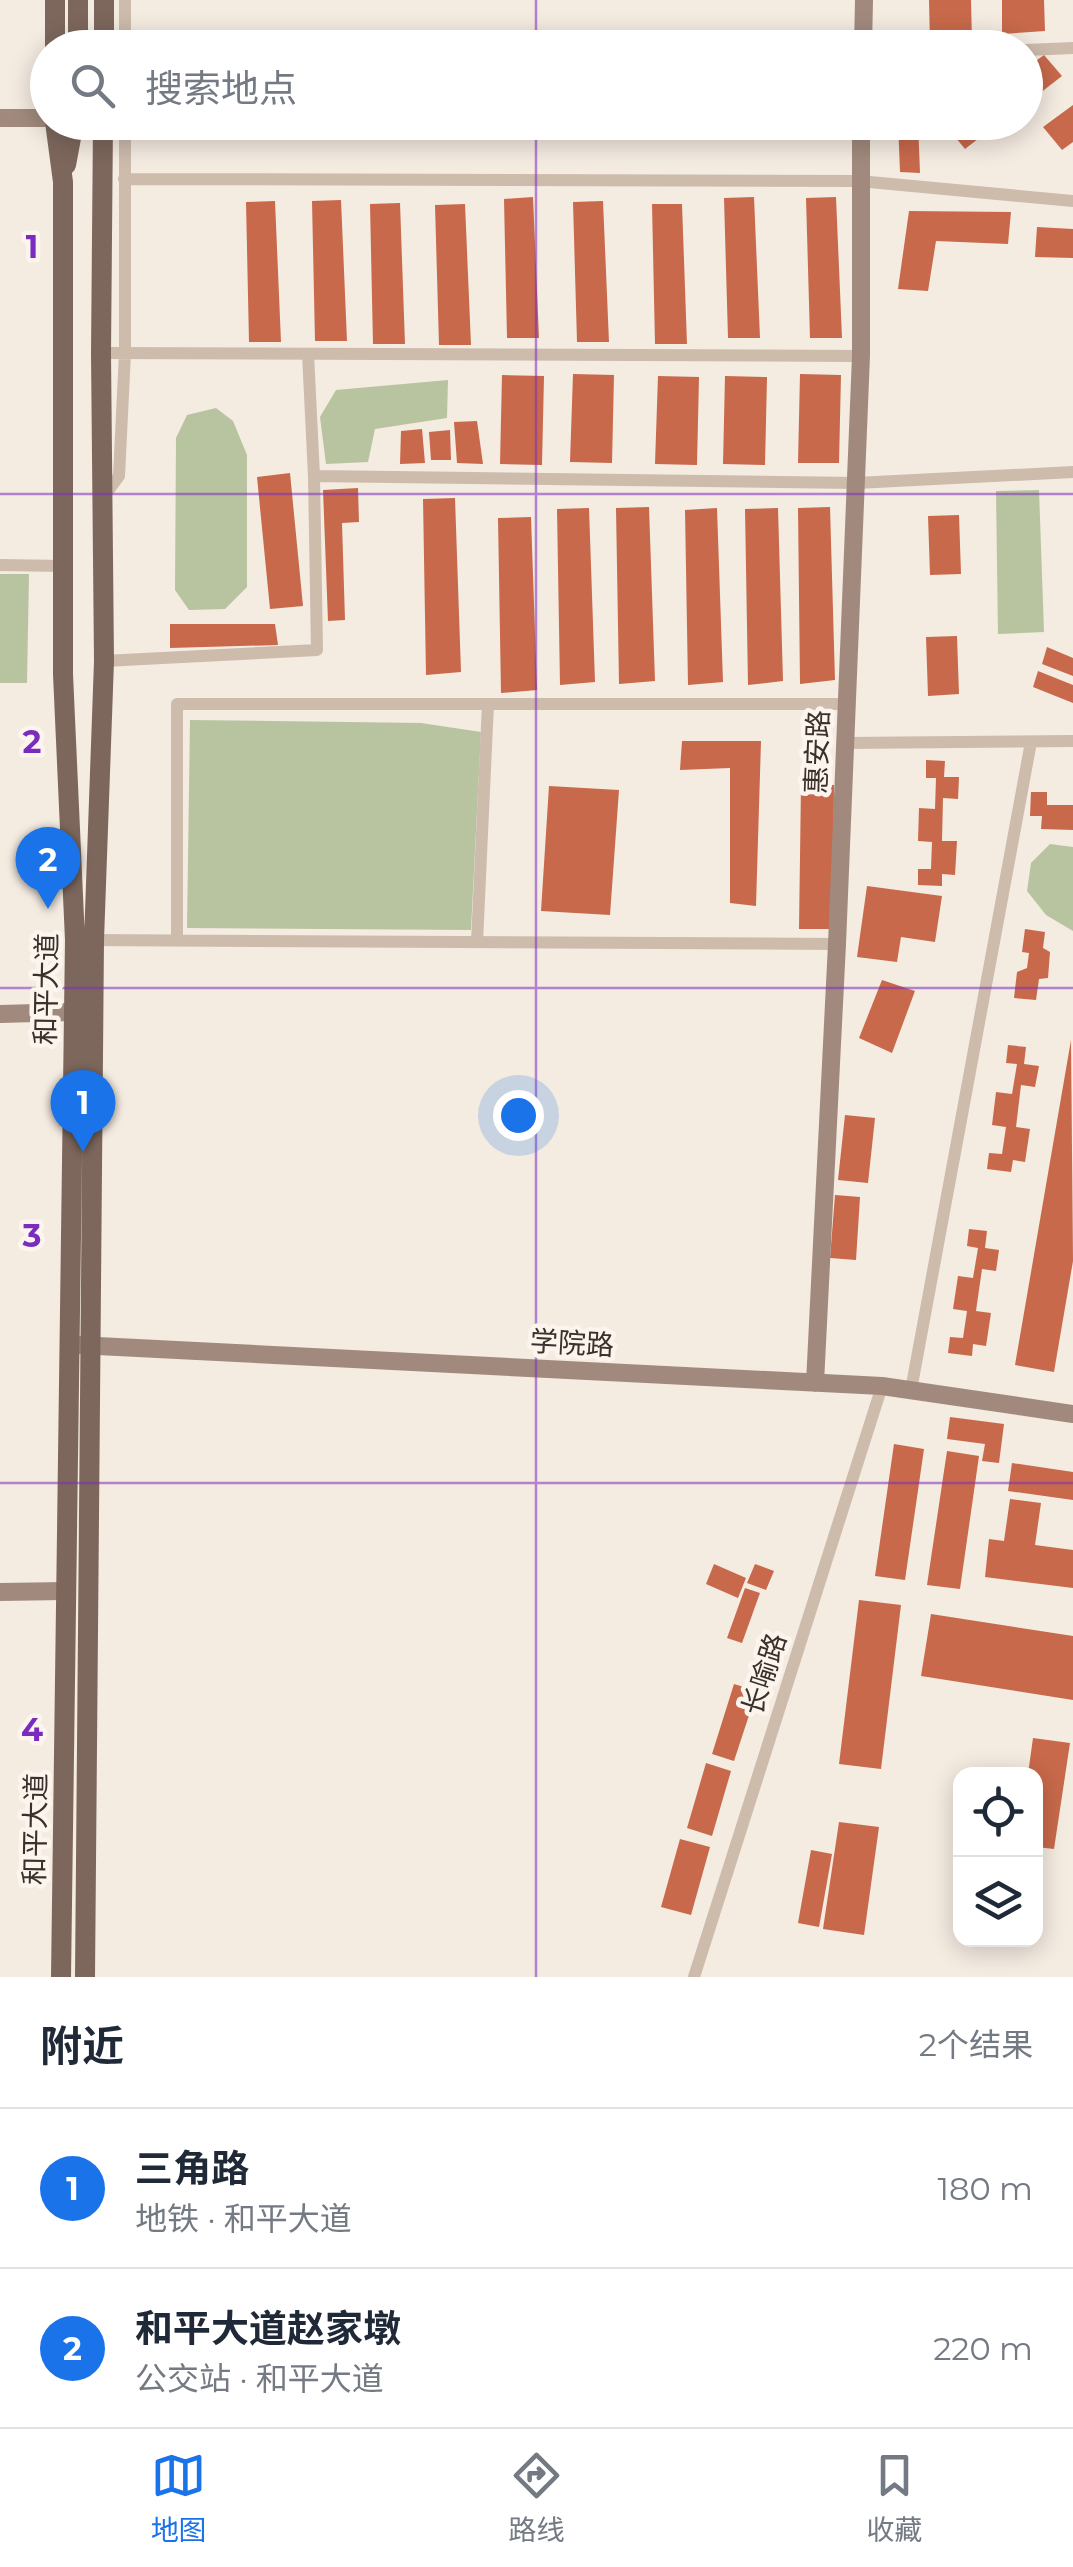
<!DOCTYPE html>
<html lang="zh">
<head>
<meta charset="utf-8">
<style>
	:root { --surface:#fff; --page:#f6f6f7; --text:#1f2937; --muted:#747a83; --line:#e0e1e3; --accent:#1a73e8 }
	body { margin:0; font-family:Montserrat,"Noto Sans SC",sans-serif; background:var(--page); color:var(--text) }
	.controls { position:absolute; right:30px; bottom:30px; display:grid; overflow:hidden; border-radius:20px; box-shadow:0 5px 25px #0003 }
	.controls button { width:90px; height:90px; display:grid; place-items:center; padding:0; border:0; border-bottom:2px solid var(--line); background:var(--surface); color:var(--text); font:50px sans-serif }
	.you { position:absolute; left:518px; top:1115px; width:35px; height:35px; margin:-25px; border:8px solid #fff; border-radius:50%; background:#1a73e8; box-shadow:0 0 0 15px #1a73e833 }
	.badge { display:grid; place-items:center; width:65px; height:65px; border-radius:50%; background:var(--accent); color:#fff; font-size:32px; font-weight:700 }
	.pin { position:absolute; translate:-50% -82px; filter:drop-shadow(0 2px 5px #0008) }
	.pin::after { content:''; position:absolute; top:52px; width:35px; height:30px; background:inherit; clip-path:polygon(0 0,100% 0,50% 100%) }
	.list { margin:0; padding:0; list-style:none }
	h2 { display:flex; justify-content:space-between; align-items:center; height:130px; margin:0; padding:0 40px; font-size:42px }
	h2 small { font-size:32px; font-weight:400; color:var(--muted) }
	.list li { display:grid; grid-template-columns:65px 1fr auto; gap:30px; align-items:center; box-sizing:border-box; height:160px; padding:0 40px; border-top:2px solid var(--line) }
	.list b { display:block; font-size:38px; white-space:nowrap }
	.list p { margin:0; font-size:32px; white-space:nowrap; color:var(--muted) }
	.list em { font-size:32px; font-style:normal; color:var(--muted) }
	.icon { flex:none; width:55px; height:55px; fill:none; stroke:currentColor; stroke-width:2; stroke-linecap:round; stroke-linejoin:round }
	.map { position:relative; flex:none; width:1073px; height:1977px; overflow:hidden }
	.search { position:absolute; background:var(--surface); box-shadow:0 5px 25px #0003; left:30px; right:30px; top:30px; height:110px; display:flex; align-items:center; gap:25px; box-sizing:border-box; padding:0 35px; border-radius:55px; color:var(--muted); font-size:38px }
	.sheet { height:450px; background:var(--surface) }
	nav { display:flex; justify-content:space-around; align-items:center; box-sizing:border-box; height:140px; border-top:2px solid var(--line); background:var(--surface); font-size:28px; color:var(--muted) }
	nav a { display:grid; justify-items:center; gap:5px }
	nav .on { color:var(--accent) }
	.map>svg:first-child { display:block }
	.green { fill:#b8c4a0 }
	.building { fill:#c8694b }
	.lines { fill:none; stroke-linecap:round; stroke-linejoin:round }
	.street { stroke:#cdbbac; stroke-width:12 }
	.secondary { stroke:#a18a7d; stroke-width:18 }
	.primary { stroke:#7d675c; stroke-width:20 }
	.grid { fill:none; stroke:#7b2cbf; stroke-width:2.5; stroke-opacity:0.55 }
	.labels { text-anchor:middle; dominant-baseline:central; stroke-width:9; stroke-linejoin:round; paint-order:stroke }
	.street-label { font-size:28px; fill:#3b302b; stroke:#fbf5ee }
	.grid-label { font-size:32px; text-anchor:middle; font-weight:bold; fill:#7b2cbf; stroke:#fbf5ee; stroke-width:9; stroke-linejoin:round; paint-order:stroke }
</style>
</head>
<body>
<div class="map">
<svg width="1073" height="1977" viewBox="0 0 1073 1977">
	<rect width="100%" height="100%" fill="#f4ebe1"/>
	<!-- green -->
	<path class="green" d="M448 380 447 418 375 429 368 462 326 464 320 417 336 390Z
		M216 408 233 421 247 455V587L225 609 189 610 175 590 176 438 187 415Z
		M1039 490 1044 632 998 634 996 491Z
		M0 574H29L27 683H0Z
		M190 720 421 723 481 732 471 930 187 928Z
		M1050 844 1073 847V931L1046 915 1027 891 1031 863Z"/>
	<!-- building -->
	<path class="building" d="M929 0H971L972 41 930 44Z
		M1002 0H1044L1045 31 1002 34Z
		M1044 55 1062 76 1026 104V68Z
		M1073 105V142L1062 150 1043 127Z
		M898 122H918L920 173 900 172Z
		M951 122H1000L965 149 946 126Z
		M533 197 539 338H507L504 199Z
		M754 197 760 338H728L724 198Z
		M836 197 842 338H810L806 198Z
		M341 200 347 341H315L312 201Z
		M275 201 281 342H249L246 202Z
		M603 201 609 342H577L573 202Z
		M400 203 405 344H373L370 204Z
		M465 204 471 345H439L435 205Z
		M652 204H682L687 344H655Z
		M909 211 1011 212 1008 244 936 241 928 291 898 289Z
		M1037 227 1073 229V258L1035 257Z
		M573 374 614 375 612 463 570 462Z
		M800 374 841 375 839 463H798Z
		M502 375 544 376 542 465 500 464Z
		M658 376 699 377 697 465 655 464Z
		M725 376 767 377 765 465 723 464Z
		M477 421 483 464 457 463 454 422Z
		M422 429 425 463 400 464 401 431Z
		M450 430 451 460H431L429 432Z
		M290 473 303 606 270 609 257 477Z
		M358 488 359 522 342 523 345 620 328 621 323 490Z
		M455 498 461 672 426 675 423 499Z
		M649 507 655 681 619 684 616 508Z
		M830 507 835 680 800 684 798 508Z
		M589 508 595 682 560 685 557 509Z
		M717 508 723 682 688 685 685 510Z
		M778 508 783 681 748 685 745 509Z
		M959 515 961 574 930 575 928 516Z
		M531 517 537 690 501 693 498 518Z
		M170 624H275L278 645 170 648Z
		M957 636 959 694 928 696 926 637Z
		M1047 647 1073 658V676L1042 664Z
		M1038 671 1073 685V703L1033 687Z
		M682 741H761L756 906 730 903V768L680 770Z
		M926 760 945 761 944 777H959L958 799 943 798 942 841H957L955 875 942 874V886L918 885V869H931L932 842 918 841 919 808 935 809 936 778H926Z
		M801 785H834L833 929H799Z
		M549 786 619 790 610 915 541 911Z
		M1031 792H1047V805H1073V830L1041 829 1042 816H1030Z
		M867 886 942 896 935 942 901 937 897 962 857 957Z
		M1025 929 1045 932 1043 948 1050 952 1048 978 1039 979 1036 1000 1014 998 1017 972 1027 968 1029 953 1022 952Z
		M882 980 915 991 892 1053 859 1038Z
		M1071 1040 1073 1261 1054 1372 1015 1365Z
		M1008 1045 1026 1047 1024 1064 1039 1066 1035 1087 1021 1085 1016 1127 1030 1129 1025 1162 1013 1160 1011 1172 987 1169 989 1153 1002 1154 1006 1127 992 1125 996 1092 1012 1094 1017 1064 1006 1063Z
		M845 1115 875 1118 868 1183 838 1180Z
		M835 1195 860 1197 856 1260 830 1258Z
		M969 1229 987 1231 985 1248 999 1250 996 1271 982 1269 976 1311 991 1313 986 1346 973 1344 972 1356 948 1353 950 1337 963 1338 967 1311 953 1309 958 1276 973 1278 978 1248 967 1246Z
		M950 1417 1004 1424 999 1463 982 1461 985 1444 947 1439Z
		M894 1444 924 1449 905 1580 875 1576Z
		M947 1451 979 1456 960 1589 927 1585Z
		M1012 1463 1073 1472V1500L1008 1491Z
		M1010 1499 1041 1503 1035 1545 1073 1550V1588L985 1577 989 1539 1004 1541Z
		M714 1564 746 1578 738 1598 706 1584Z
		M755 1564 774 1571 766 1590 747 1583Z
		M745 1588 760 1593 742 1643 727 1638Z
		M859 1600 901 1605 881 1769 839 1764Z
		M931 1614 1073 1636V1700L921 1676Z
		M734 1684 757 1691 734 1761 712 1754Z
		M1033 1738 1070 1743 1054 1849 1036 1847V1774H1028Z
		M706 1763 731 1771 712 1836 687 1828Z
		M839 1822 879 1827 864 1935 823 1929Z
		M680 1839 710 1847 691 1915 661 1907Z
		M811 1850 832 1854 819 1927 798 1923Z"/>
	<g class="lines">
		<!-- street -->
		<path class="street" d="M125 48V0
			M1026 50 1073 48
			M124 179 859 181 1073 201
			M101 353 861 356
			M308 354 314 476 856 483 1073 472
			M105 495 119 476 125 353V122
			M0 565 64 566
			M104 661 317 650 314 476
			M845 743 1073 741
			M87 940 837 944
			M177 941V704H847
			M477 942 488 704
			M911 1390 1031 742
			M694 1977 882 1386"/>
		<!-- secondary -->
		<path class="secondary" d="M863 48 864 0
			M0 118H48
			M0 1014 73 1012
			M78 1345 882 1386 1073 1414
			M815 1383 837 944 861 356V122
			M0 1592 65 1591"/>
		<!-- primary -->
		<path class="primary" d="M78 0V48
			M55 48V0
			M104 48V0
			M55 122 63 182V674L75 940 61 1977
			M66 165 74 122
			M85 1977 94 940 104 661 101 353 103 122"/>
	</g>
	<!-- grid -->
	<path class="grid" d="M536 0V48M536 122V1977M0 494H1073M0 988H1073M0 1483H1073"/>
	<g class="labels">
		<!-- street labels -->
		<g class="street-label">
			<text transform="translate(817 752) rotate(-88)">惠安路</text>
			<text transform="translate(46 989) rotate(-89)">和平大道</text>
			<text transform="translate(572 1343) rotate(3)">学院路</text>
			<text transform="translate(764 1674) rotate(-72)">长喻路</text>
			<text transform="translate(35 1829) rotate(-89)">和平大道</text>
		</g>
	</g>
	<g class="grid-label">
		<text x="32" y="258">1</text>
		<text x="32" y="753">2</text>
		<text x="32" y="1247">3</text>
		<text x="32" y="1741">4</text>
	</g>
</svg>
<div class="controls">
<button><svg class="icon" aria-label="locate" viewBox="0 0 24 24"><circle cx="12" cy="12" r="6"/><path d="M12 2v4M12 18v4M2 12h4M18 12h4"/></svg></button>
<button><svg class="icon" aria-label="layers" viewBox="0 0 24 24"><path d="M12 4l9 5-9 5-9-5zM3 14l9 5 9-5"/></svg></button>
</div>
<div class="you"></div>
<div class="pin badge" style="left:83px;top:1152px">1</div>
<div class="pin badge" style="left:48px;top:909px">2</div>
<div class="search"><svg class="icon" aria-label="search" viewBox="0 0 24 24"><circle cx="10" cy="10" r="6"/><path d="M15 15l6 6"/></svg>搜索地点</div>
</div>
<section class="sheet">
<h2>附近<small>2个结果</small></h2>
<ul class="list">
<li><span class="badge">1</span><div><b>三角路</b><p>地铁 · 和平大道</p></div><em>180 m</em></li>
<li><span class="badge">2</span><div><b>和平大道赵家墩</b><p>公交站 · 和平大道</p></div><em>220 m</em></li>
</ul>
</section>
<nav>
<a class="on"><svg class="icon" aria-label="map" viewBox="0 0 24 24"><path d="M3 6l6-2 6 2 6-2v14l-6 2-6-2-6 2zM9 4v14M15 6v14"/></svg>地图</a>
<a><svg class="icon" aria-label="directions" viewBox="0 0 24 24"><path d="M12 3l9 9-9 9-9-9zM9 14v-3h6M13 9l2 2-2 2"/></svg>路线</a>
<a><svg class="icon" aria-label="saved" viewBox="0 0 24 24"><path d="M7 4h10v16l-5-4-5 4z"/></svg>收藏</a>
</nav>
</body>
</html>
